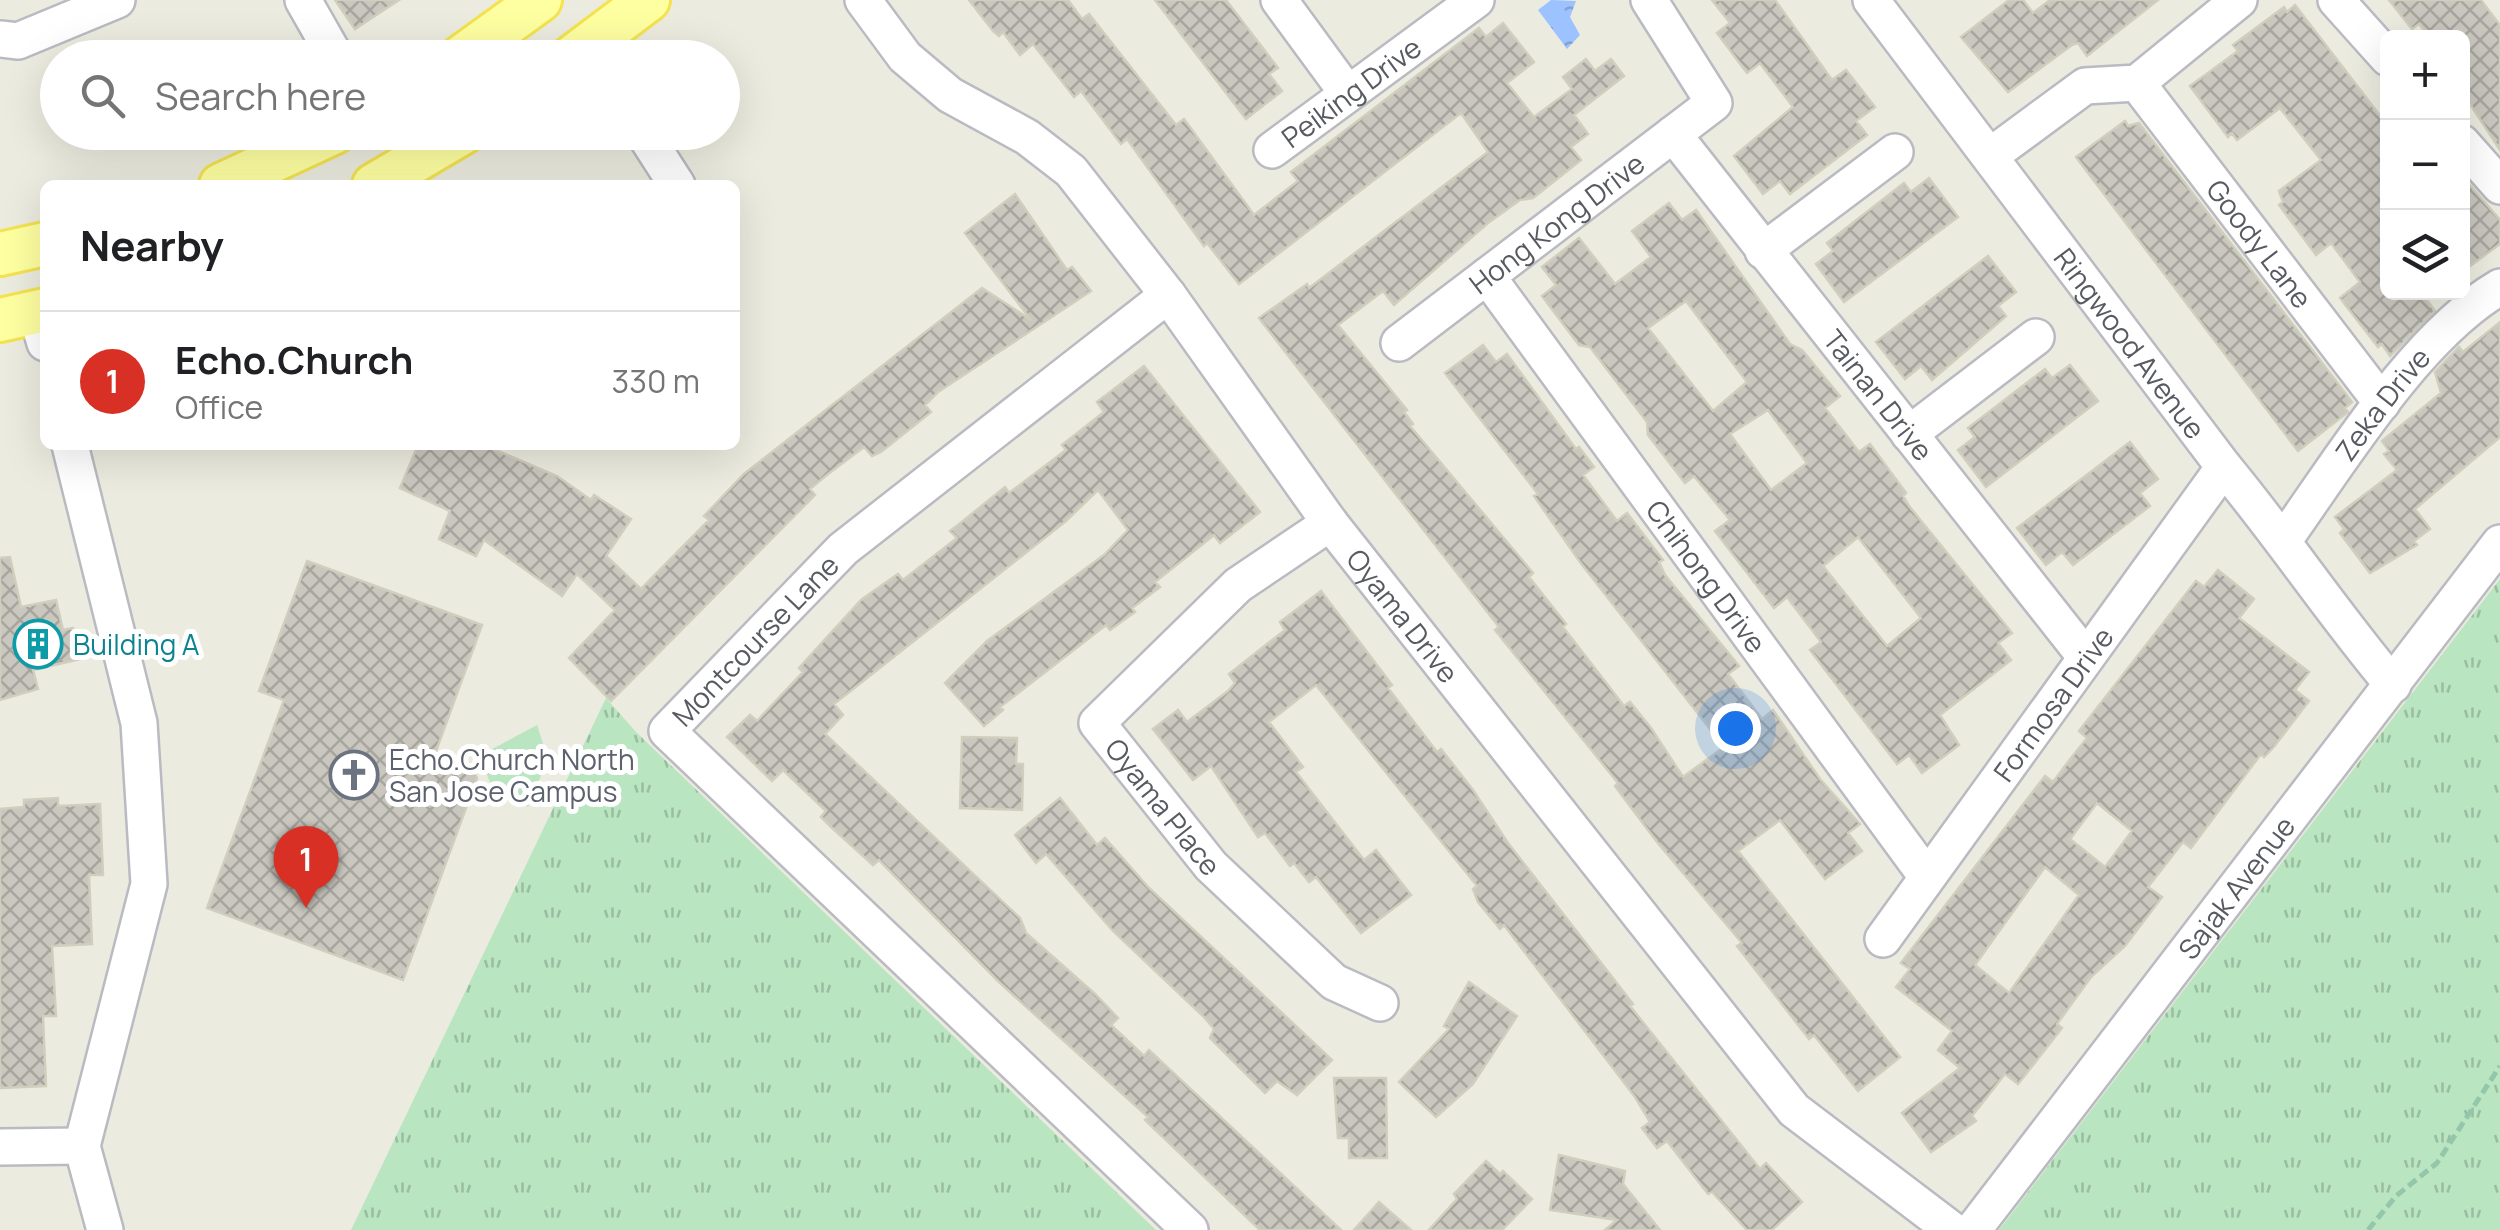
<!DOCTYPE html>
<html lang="en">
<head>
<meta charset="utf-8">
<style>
	:root { --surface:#fff; --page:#f6f6f6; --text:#202124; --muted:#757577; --line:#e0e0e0; --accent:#d93025 }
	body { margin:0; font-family:Manrope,sans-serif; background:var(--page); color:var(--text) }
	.controls { position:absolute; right:30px; top:30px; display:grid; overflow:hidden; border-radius:15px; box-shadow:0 10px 40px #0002 }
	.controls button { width:90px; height:90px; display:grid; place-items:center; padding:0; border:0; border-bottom:2px solid var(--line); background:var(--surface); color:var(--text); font:50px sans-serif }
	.you { position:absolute; left:1735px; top:728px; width:35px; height:35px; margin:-25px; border:8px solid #fff; border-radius:50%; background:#1a73e8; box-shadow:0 0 0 15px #1a73e833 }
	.badge { display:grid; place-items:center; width:65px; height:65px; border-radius:50%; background:var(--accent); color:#fff; font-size:32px; font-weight:700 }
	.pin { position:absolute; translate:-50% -82px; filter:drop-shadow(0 2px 5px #0008) }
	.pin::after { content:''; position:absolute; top:52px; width:35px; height:30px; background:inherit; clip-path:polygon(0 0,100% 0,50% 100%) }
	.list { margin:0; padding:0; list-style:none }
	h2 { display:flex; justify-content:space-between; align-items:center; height:130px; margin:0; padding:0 40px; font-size:42px }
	h2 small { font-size:32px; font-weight:400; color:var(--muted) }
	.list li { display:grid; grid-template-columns:65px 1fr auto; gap:30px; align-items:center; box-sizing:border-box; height:140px; padding:0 40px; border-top:2px solid var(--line) }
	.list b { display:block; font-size:38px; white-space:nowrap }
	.list p { margin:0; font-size:32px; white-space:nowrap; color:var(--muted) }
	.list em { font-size:32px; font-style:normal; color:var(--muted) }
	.icon { flex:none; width:55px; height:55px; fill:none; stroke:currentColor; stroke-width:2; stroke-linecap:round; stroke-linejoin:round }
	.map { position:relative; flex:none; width:2500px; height:1230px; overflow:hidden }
	.search { position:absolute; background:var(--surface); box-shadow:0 10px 40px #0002; left:40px; top:40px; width:700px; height:110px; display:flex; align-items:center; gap:25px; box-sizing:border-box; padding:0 35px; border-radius:55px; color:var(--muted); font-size:38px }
	.panel { position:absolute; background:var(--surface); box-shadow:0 10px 40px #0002; left:40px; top:180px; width:700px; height:270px; border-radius:15px }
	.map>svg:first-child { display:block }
	.grass { fill:url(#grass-tufts) }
	.green { fill:#bae5c1 }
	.water { fill:url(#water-ripples) }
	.building { fill:url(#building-cross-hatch); stroke:#d0cebd; stroke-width:2.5; fill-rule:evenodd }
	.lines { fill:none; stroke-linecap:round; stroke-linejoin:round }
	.minor-casing { stroke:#babbc2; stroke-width:40 }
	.major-casing { stroke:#f4e34f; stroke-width:48 }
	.path { stroke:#93c6aa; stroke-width:5; stroke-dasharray:10 5; stroke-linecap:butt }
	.minor { stroke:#fff; stroke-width:35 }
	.major { stroke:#feffa1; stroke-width:42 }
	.labels { text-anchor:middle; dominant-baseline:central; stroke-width:10; stroke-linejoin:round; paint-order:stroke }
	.street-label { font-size:28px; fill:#585a61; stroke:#fff }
	.culture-label { font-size:28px; fill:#0d838f; stroke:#fff; text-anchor:start }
	.worship-label { font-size:28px; fill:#5b616d; stroke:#fff; text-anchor:start }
</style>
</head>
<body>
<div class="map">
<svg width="2500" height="1230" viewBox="0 0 2500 1230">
	<defs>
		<pattern id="grass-tufts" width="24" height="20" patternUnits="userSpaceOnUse" patternTransform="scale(2.5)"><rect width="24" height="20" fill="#bae5c1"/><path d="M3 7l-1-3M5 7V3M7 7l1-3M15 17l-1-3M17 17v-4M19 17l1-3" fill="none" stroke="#9abda0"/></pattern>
		<pattern id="water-ripples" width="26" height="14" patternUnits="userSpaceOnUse" patternTransform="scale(2.5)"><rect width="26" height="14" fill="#9cc2ff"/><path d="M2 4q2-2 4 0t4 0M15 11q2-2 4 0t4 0" fill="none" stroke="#82a1d2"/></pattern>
		<pattern id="building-cross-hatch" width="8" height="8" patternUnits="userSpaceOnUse" patternTransform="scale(2.5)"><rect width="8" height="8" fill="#c9c7be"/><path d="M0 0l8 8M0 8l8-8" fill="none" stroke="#a6a59e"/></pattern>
	</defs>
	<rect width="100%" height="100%" fill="#ecebdf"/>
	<!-- grass -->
	<path class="grass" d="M2500 579V1230H1999Z
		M606 698 636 732 1156 1230H351Z"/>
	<!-- green -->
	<path class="green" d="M537 725 548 759 528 807 492 787 479 756Z"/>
	<!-- water -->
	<path class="water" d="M1551 0 1576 1 1570 17 1580 35 1567 49 1538 10Z"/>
	<!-- building -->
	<path class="building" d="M335 0H399L355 29Z
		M969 0H1068L1082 19 1089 14 1176 125 1184 119 1254 215 1298 181 1291 172 1479 28 1486 37 1503 23 1534 62 1507 83 1534 117 1572 89 1563 77 1586 59 1595 71 1611 59 1624 76 1574 115 1588 134 1571 147 1581 160 1533 198 1520 200 1488 223 1394 305 1383 291 1338 325 1407 410 1404 412 1413 424 1410 426 1533 573 1529 577 1566 624 1563 627 1624 706 1630 702 1651 728 1683 777 1724 747 1580 562 1534 496 1538 494 1445 373 1483 345 1496 362 1507 354 1576 449 1579 447 1594 467 1583 475 1617 521 1627 513 1663 560 1659 562 1665 575 1739 666 1728 674 1762 719 1773 710 1820 779 1860 824 1848 833 1862 851 1825 879 1780 820 1738 851 1900 1057 1858 1091 1814 1035 1809 1039 1737 946 1742 943 1657 842 1615 786 1618 783 1495 630 1499 627 1259 318 1307 284 1309 288 1488 152 1461 113 1239 284 1207 243 1204 246 1127 139 1121 144 1081 91 1074 97 1033 44 1020 55 1003 32 999 36 993 31Z
		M1155 0H1226L1278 68 1269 74 1282 91 1246 119Z
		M1712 0H1775L1832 80 1846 70 1875 107 1856 121 1867 135 1790 194 1780 181 1763 194 1734 156 1793 107 1760 63 1747 73 1717 33 1730 23Z
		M2009 0H2023L2033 13 2050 0H2158L2087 56 2078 43 2072 45 2008 92 1961 37Z
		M2389 0H2481L2500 25V150L2462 92V38H2430L2419 24 2412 29Z
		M2295 5 2388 126V292H2421L2435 311 2390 356 2382 344 2378 347 2340 298 2360 282 2331 243 2316 255 2279 205 2283 202 2279 191 2321 160 2280 108 2237 140 2232 133 2228 137 2190 86 2238 51 2233 45 2284 7 2287 12Z
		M2125 121 2128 126 2139 123 2352 402 2345 408 2348 412 2298 451 2076 157Z
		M2462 176 2500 220V244L2462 272Z
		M1929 178 1958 217 1844 302 1816 264 1833 251 1827 243 1904 183 1911 192Z
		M1015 194 1067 270 1072 267 1091 291 938 392 925 405 931 412 881 452 872 456 864 447 828 474 810 489 815 495 611 701 569 658 615 610 577 574 562 596 484 540 476 556 439 539 450 511 400 488 418 445H484L557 476 591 500 594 495 631 519 606 556 641 589 709 520 704 516 744 474 982 288 1031 320 965 233Z
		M1669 203 1682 220 1696 210 1790 344 1802 350 1840 396 1825 408 1859 452 1870 444 1906 493 1903 496 1909 506 2012 633 1998 643 2011 660 1940 715 1959 745 1922 773 1909 755 1897 764 1881 743 1810 650 1821 642 1787 597 1774 608 1715 531 1730 520 1694 476 1685 483 1648 435 1647 422 1590 347 1579 345 1542 296 1556 285 1542 267 1579 238 1615 284 1651 257 1632 231ZM1686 301 1747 382 1713 411 1648 328ZM1768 410 1807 463 1771 490 1730 434ZM1858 537 1921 618 1887 646 1823 566Z
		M1988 256 2016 292 1998 306 2006 316 1932 380 1921 366 1905 379 1876 342Z
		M2500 322V437L2415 509 2430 529 2414 541 2417 545 2370 573 2340 533 2344 529 2335 517 2397 470 2384 454 2389 451 2382 441 2441 393 2435 372 2459 347 2463 352Z
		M2070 365 2098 401 1986 487 1958 450 1975 437 1968 428 2045 369 2052 378Z
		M1144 366 1260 512 1220 543 1214 535 1155 582 1160 587 1132 608 1135 612 1110 630 1106 625 1000 707 1003 710 984 726 945 683 987 641 1104 555 1128 530 1098 490 1066 521 834 704 843 715 825 734 1020 918 1026 933 1095 994 1118 1018 1111 1025 1144 1056 1149 1050 1341 1230H1260L1145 1120 1148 1117 1000 983 879 860 873 865 830 826 821 817 826 811 783 770 772 781 727 737 750 715 757 721 803 672 799 668 861 600 898 574 903 580 957 538 950 531 958 525 1005 487 1009 493 1066 450 1062 445 1104 412 1097 402Z
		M2130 442 2158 479 2140 493 2150 506 2073 565 2062 552 2046 565 2017 528Z
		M10 557 21 607 56 600 63 630 73 628 80 659 33 670 38 689 0 700V558Z
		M307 561 482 625 436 751 470 764 477 778 403 980 207 908 284 700 259 691Z
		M2218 570 2254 599 2239 618 2309 672 2295 690 2309 701 2273 748 2264 757 2261 754 2191 848 2183 842 2148 887 2162 897 2125 946 2091 977 2057 1024 2062 1028 2018 1084 2005 1074 1972 1116 1976 1121 1931 1152 1902 1113 1960 1068 1938 1050 1952 1031 1896 987 1910 969 1901 963 2045 776 2053 782 2071 758 2087 738 2079 731 2196 581 2204 587ZM2097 803 2132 831 2105 867 2070 839ZM2045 867 2079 895 2009 993 1975 965Z
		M1321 591 1392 685 1388 688 1437 752 1441 749 1473 790 1508 843 1633 1004 1630 1006 1760 1169 1766 1163 1802 1202 1772 1230H1747L1712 1192 1708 1194 1667 1141 1657 1148 1642 1128 1650 1122 1635 1097 1504 925 1500 929 1478 902 1473 889 1477 886 1316 685 1269 722 1303 767 1296 772 1364 860 1376 850 1411 895 1361 933 1316 877 1309 882 1294 863 1290 866 1265 833 1258 837 1211 766 1193 780 1153 729 1178 710 1187 722 1228 691 1235 683 1229 674 1285 630 1280 622Z
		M962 737 1017 738 1016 764H1023L1022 810 960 808Z
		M58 798V806L100 804 103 875H89L92 944 52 946 56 1016H43L46 1086 0 1088V809L24 807V800Z
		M1060 798 1097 845 1105 838 1148 887 1332 1060 1297 1095 1277 1081 1265 1093 1210 1038 1214 1029 1204 1017 1113 931 1046 854 1036 863 1015 835Z
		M1469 982 1517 1016 1473 1084 1436 1117 1399 1082 1449 1029 1444 1026Z
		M1334 1078H1386L1387 1158H1349V1138H1338Z
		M1559 1155 1625 1171 1623 1184 1660 1230H1605L1617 1220 1550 1210Z
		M1486 1161 1500 1174 1503 1171 1532 1199 1502 1230H1429L1457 1199 1454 1194Z
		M1379 1202 1411 1230H1354Z"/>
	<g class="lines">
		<!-- minor casing -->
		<g class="minor-casing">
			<g id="minor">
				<path d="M303 0 336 58"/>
				<path id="s1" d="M863 0 905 57 950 95 1027 137 1071 171 1168 295 1330 523 1794 1110 1952 1230"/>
				<path d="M1279 0 1348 94"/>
				<path id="s2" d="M1871 0 2224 467C2283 538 2333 614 2393 685"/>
				<path d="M2336 0 2388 58"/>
				<path d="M0 39 18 41 117 0"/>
				<path id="s3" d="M2137 83 2382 403"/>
				<path d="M643 132 677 185"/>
				<path id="s4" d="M1673 134 2084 655"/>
				<path d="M2462 143 2500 186"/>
				<path id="s5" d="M1272 150 1476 0"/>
				<path d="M1990 156 2085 86 2137 83 2239 0"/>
				<path d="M1763 251 1895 152"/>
				<path id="s6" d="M1487 276 1927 877"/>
				<path d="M1168 295 843 549 667 731 1190 1230"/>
				<path d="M36 312 45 343"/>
				<path id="s7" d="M1399 343 1714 103 1649 0"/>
				<path d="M1909 434 2036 337"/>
				<path d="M70 445 139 723 149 884 82 1146 105 1230"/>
				<path id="s8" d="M1330 523 1238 585 1097 723 1211 866 1334 982 1380 1003"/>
				<path id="s9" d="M2284 540C2341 460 2416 336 2500 287"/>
				<path id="s10" d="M1883 939 2224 467"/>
				<path d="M0 1147 82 1146"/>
				<path id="s11" d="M1973 1230 2500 543"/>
			</g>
		</g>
		<!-- major casing -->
		<g class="major-casing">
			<path id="major" d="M460 58 540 0
				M571 58 648 0
				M221 185 335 132
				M374 185 464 132
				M0 254 45 244
				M0 320 45 310"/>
		</g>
		<!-- path -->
		<path class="path" d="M2368 1230 2396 1196 2437 1163 2500 1066"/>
		<!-- minor -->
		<use href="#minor" class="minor"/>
		<!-- major -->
		<use href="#major" class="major"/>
	</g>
	<!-- icons -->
	<defs>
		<g id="building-ring" transform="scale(2.5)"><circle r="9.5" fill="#fff" stroke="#0f9aa8" stroke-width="1.5"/><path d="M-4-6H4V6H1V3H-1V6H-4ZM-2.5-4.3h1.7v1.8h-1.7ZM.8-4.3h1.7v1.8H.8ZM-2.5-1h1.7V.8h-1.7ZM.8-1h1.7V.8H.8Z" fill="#0f9aa8"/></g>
		<g id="church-ring" transform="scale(2.5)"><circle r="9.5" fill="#fff" stroke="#6b7280" stroke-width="1.5"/><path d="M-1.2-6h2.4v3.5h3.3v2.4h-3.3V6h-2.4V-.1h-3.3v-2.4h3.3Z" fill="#6b7280"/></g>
	</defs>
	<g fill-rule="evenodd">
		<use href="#building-ring" x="38" y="644"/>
		<use href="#church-ring" x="354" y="775"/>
	</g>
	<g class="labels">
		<!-- street labels -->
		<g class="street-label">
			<text stroke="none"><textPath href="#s5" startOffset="98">Peiking Drive</textPath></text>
			<text stroke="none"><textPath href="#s7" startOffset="198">Hong Kong Drive</textPath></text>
			<text stroke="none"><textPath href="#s3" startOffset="202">Goody Lane</textPath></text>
			<text stroke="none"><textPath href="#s2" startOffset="430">Ringwood Avenue</textPath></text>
			<text stroke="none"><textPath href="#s4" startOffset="332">Tainan Drive</textPath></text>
			<text stroke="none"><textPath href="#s9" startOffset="168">Zeka Drive</textPath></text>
			<text stroke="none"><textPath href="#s6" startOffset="372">Chihong Drive</textPath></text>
			<text stroke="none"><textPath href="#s1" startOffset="828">Oyama Drive</textPath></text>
			<text transform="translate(755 640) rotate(-46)">Montcourse Lane</text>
			<text stroke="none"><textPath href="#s10" startOffset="290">Formosa Drive</textPath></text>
			<text stroke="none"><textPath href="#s8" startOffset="415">Oyama Place</textPath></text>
			<text stroke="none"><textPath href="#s11" startOffset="432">Sajak Avenue</textPath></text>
		</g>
		<!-- culture labels -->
		<g class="culture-label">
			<text x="73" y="644">Building A</text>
		</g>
		<!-- worship labels -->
		<g class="worship-label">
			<text x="389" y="759">Echo.Church North<tspan x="389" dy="32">San Jose Campus</tspan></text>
		</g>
	</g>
</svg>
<div class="controls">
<button>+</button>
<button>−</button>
<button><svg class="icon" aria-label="layers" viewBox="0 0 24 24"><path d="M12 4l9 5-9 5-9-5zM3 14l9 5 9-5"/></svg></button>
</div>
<div class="you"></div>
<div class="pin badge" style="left:306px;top:908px">1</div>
<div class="search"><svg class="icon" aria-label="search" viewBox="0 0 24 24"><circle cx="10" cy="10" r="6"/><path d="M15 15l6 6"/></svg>Search here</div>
<section class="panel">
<h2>Nearby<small></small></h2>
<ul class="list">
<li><span class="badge">1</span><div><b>Echo.Church</b><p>Office</p></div><em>330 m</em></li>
</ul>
</section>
</div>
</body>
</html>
